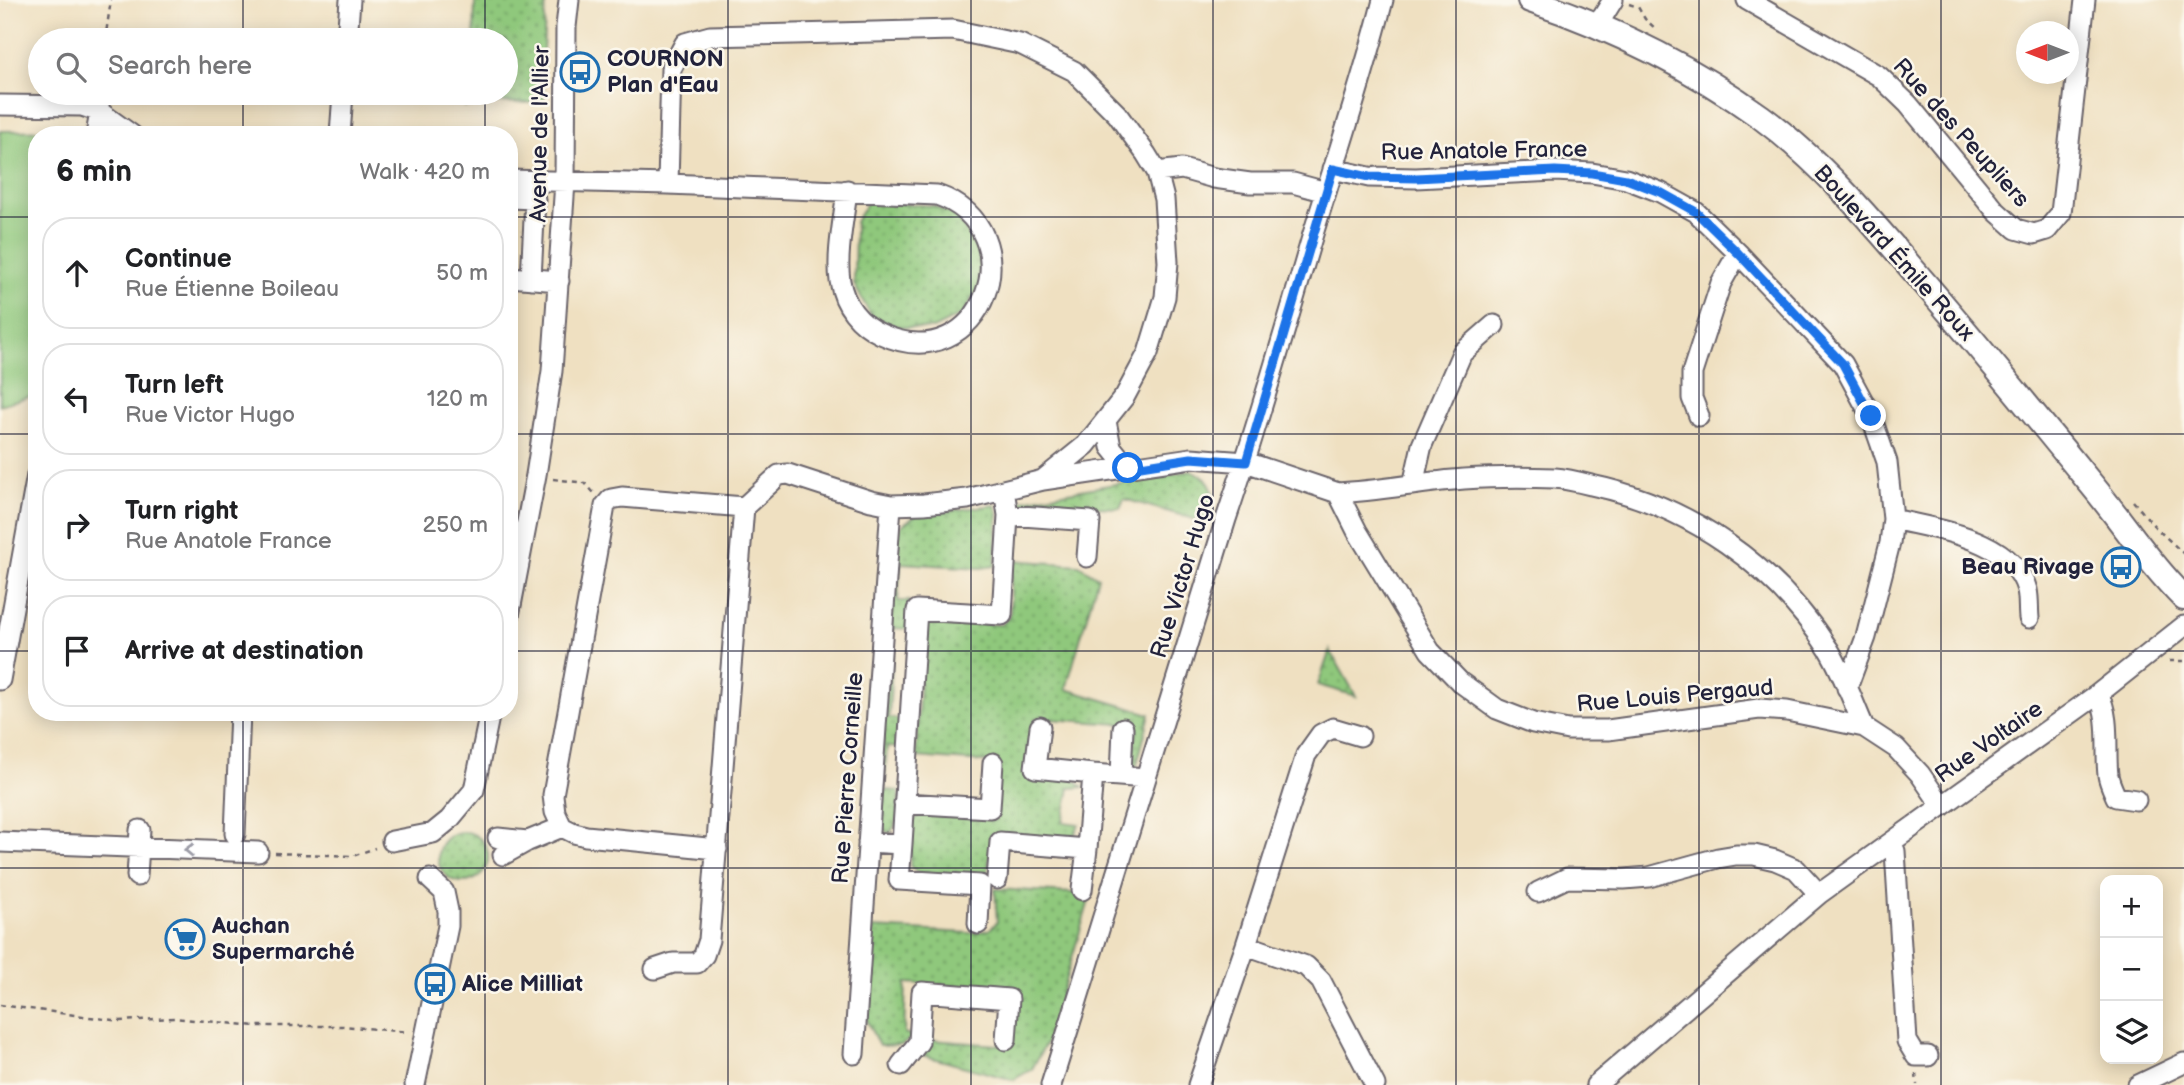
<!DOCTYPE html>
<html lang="en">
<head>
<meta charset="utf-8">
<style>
	:root { --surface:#fff; --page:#f6f6f6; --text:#202124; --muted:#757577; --line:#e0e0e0 }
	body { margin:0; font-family:"Balsamiq Sans",sans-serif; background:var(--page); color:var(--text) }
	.controls { position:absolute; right:21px; bottom:21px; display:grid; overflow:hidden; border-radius:14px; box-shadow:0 4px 18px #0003 }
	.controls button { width:63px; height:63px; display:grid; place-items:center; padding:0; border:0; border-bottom:2px solid var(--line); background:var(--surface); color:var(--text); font:35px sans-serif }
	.compass { position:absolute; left:2016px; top:21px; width:63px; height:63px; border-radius:50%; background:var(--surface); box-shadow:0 4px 18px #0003; rotate:270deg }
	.stop { position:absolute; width:21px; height:21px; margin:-16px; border:5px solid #1a73e8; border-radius:50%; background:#fff }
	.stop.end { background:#1a73e8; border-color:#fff; box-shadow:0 2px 7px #0008 }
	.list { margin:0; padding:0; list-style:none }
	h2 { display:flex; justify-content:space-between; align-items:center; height:91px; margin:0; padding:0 28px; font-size:30px }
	h2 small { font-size:23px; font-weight:400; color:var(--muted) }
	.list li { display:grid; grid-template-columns:46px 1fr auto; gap:21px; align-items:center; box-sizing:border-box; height:112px; margin:0 14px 14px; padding:0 14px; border:2px solid var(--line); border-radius:28px }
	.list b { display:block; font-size:26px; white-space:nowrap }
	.list p { margin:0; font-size:23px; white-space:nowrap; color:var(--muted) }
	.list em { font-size:23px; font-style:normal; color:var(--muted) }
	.icon { flex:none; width:38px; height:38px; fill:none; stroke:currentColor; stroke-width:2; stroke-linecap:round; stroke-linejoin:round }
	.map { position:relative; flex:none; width:2184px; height:1085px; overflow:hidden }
	.search { position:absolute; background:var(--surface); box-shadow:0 4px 18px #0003; left:28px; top:28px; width:490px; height:77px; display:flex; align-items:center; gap:18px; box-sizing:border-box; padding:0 24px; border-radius:38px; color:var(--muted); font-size:26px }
	.panel { position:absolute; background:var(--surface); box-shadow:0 4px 18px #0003; left:28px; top:126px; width:490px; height:595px; border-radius:28px }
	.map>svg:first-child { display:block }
	.grass { fill:url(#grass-dots); stroke:#58755c; stroke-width:2 }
	.garden { fill:#8fc87c; stroke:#58755c; stroke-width:2 }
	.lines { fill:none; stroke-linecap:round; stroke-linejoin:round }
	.minor-casing { stroke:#6a646a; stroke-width:23 }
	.major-casing { stroke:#6a646a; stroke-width:28 }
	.path { stroke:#6a646a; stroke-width:2.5; stroke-dasharray:5 5; stroke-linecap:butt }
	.minor { stroke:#fff; stroke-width:19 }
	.major { stroke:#fff; stroke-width:24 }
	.oneway { stroke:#9c9ca7 }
	.route { stroke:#1a73e8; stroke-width:9 }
	.grid { fill:none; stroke:#22223b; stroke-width:2; stroke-opacity:0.55 }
	.labels { text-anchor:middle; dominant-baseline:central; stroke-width:5; stroke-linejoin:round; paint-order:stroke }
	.poi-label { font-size:23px; font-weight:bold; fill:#22223b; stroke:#fbf7ec; text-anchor:start }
	.street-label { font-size:23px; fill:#22223b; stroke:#fbf7ec }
</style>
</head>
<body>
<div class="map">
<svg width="2184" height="1085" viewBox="0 0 2184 1085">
	<defs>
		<pattern id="grass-dots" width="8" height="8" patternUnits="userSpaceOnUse" patternTransform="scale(1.75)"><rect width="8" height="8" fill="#8fc87c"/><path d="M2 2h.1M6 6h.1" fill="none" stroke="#74a267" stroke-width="1.8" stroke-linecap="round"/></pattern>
	</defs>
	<rect width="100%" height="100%" fill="#fbf7ec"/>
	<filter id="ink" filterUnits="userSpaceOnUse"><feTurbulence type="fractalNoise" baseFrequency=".0143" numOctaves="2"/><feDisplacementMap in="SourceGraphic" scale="14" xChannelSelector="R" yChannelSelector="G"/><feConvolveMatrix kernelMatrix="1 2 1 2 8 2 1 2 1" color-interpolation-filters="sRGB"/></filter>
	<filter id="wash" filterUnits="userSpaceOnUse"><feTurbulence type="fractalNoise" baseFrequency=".00686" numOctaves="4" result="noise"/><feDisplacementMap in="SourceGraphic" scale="28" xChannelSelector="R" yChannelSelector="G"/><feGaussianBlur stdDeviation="1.57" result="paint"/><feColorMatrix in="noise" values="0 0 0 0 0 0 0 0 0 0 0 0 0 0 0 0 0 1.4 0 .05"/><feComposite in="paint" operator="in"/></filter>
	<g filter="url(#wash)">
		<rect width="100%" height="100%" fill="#efe0c1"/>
		<!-- grass -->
		<path class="grass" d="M475 0H546L543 51 544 103 472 102 465 107V93H506V40H474Z
			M868 201 934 206 957 217 979 251 981 283 963 314 933 329 899 327 871 316 854 284 855 222Z
			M1190 471C1219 478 1215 502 1208 523L1124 499 1120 508 1015 504 1017 501Z
			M995 505 998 513 995 566 981 568 901 563 898 601H909L907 629 894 628 889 718 903 720 902 748 887 747 884 790 899 791 897 822 890 833 877 828 897 541 901 526 916 515Z
			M1012 560 1079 565 1098 577 1066 689 1150 714 1136 768 1131 766 1137 728 1134 725 1035 718 1028 759 1075 780 1083 787 1070 788 1063 822 1079 824 1075 834 1066 838 992 836 987 878 919 873 910 866 912 822 920 815 997 820V763L916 757 923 619 1001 625 1010 617Z
			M1330 650 1356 696 1318 685Z
			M438 857a25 25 0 1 1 50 0a25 25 0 1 1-50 0Z
			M995 889 1091 894 1048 1039 1032 1069 1013 1080 918 1054 932 1040 997 1045 1004 1043 1018 1000 1014 990 906 983 904 1033 914 1036 902 1045 879 1046 867 1021 873 928 970 933 989 930 997 922Z"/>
		<!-- garden -->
		<path class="garden" d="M80 130 79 135H37V377L34 395 0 405V131Z"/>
	</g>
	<g filter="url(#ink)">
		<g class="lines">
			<!-- minor casing -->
			<g class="minor-casing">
				<path id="minor" d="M1747 0 1879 76 1908 104 1996 211 2016 229 2034 234 2047 230 2061 213 2085 0
					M1597 26 1613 0
					M347 40 350 0
					M0 105 82 106 100 112 132 135
					M96 135 100 112 97 93
					M340 135 343 93
					M1333 169 1369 177 1416 178 1555 171 1592 173 1626 179 1660 192 1696 212 1738 253 1843 364 1871 416 1887 462 1893 519 1890 543 1866 637 1847 688
					M1157 172 1182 169 1214 178 1250 183H1293L1326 192
					M509 180 668 184 671 69 685 43 710 36 953 30 1020 44 1074 71 1117 114 1146 154 1157 172 1164 199 1168 262 1165 297 1148 353 1125 396 1086 445 1044 479
					M668 184 937 195C1037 230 983 381 881 334 859 324 844 305 840 281 836 254 844 218 847 190
					M509 198 535 199 531 279
					M509 277 559 281
					M1699 416 1692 398V373L1721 283 1738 253
					M1106 421 1111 447 1128 468
					M1413 485 1422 445 1462 353 1494 325
					M1338 493C1380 491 1422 482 1464 479 1494 477 1525 477 1555 478 1567 479 1579 482 1591 485 1689 505 1776 566 1829 650 1843 673 1853 702 1864 727
					M744 507 779 475 788 474 871 501 891 505 924 504 967 499 1043 480 1191 458 1246 462 1338 493 1357 531 1430 651 1460 682 1497 709 1533 723 1568 730H1608L1759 709 1787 711 1864 727 1896 748 1920 774 1942 806
					M1008 515 1090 521 1087 557
					M1893 519C1937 530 2013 538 2027 590 2029 599 2028 609 2029 618
					M509 616 536 475 552 371 565 182 566 27 569 0
					M0 680 37 475
					M2098 694C2111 717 2105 750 2108 775 2109 782 2113 790 2116 797L2136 800
					M1040 727 1035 768 1093 774
					M1121 776 1123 728
					M904 803 990 808 993 763
					M562 827 574 833 586 836 717 849
					M235 834 240 712
					M498 838 528 841
					M392 841 433 833 449 820 474 790 490 712
					M0 842 258 852
					M868 842 902 844 917 610 1002 615 1008 515 1004 490
					M902 844 899 880 980 885 978 924
					M1892 844 1895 851 1907 1041 1916 1056H1928
					M503 855 528 841 562 827 555 812 553 795 605 506 611 499 622 497 744 507
					M137 876 140 830
					M997 879 1000 842 1087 849 1093 774 1146 778
					M1082 890 1087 849
					M1538 892 1567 878 1624 879 1649 877 1718 858 1736 855H1754L1775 860 1796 869 1819 894
					M1246 945 1306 966 1321 981 1375 1085
					M655 969 673 963H697L704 955 709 940 744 507
					M854 1054 891 505
					M901 1065 919 1042 922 992 1009 999 1006 1040
					M415 1085 448 926V911L444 892 430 879
					M1051 1085 1226 519C1258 425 1285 329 1313 234 1337 156 1363 79 1383 0
					M1198 1085 1246 945 1306 755 1321 734 1333 728 1360 736
					M1596 1085 1819 894 2098 694 2184 626
					M2138 1085 2184 1063"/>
			</g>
			<!-- major casing -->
			<g class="major-casing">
				<path id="major" d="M1530 0C1612 28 1690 66 1761 117 1819 160 1867 216 1914 271 1973 339 2030 409 2087 479 2120 518 2148 562 2184 598"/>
			</g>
			<!-- path -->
			<path class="path" d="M1629 4 1638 7 1645 19 1656 29
				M105 40 111 0
				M553 479 585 483 594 493
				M2133 501 2156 528 2184 554
				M2169 661H2184
				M275 853 353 856 375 848
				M0 1005 120 1021 174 1018 257 1026H343L408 1032
				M1916 1074 1917 1085"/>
			<!-- minor -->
			<use href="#minor" class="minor"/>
			<!-- major -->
			<use href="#major" class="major"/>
		</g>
		<!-- one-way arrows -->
		<defs><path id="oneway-chevron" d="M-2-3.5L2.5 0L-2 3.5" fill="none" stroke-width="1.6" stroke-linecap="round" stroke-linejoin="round" transform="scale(1.75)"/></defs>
		<use class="oneway" href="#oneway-chevron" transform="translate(189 850) rotate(-178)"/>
	</g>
	<g class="lines" filter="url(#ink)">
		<!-- route -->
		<path class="route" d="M1128 468 1191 458 1246 462 1333 169 1369 177 1416 178 1555 171 1592 173 1626 179 1660 192 1696 212 1738 253 1843 364 1871 416"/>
	</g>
	<!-- grid -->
	<path class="grid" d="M243 0V40M485 0V40M728 0V1085M971 0V1085M1213 0V1085M1456 0V1085M1699 0V1085M1941 0V1085M243 93V135M485 93V135M0 217H37M509 217H2184M0 434H37M509 434H2184M0 651H37M509 651H2184M243 712V1085M485 712V1085M0 868H2184"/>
	<!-- icons -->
	<defs>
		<g id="bus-ring" transform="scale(2.0125)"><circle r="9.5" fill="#fbf7ec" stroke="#1f6fb2" stroke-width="1.5"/><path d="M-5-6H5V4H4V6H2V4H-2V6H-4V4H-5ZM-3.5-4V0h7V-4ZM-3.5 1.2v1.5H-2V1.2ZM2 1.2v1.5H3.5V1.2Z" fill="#1f6fb2"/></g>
		<g id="supermarket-ring" transform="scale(2.0125)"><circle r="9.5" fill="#fbf7ec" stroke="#1f6fb2" stroke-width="1.5"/><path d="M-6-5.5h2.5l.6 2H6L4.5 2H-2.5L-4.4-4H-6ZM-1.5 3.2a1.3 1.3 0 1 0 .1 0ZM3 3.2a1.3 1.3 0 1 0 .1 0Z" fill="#1f6fb2"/></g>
	</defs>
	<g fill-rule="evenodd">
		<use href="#bus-ring" x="580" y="72"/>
		<use href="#bus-ring" x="2121" y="567"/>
		<use href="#supermarket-ring" x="185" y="939"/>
		<use href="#bus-ring" x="435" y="984"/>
	</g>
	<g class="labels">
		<!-- poi labels -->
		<g class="poi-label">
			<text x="607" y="59">COURNON<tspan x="607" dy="26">Plan d'Eau</tspan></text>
			<text x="2094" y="567" text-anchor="end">Beau Rivage</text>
			<text x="212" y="926">Auchan<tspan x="212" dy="26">Supermarché</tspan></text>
			<text x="462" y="984">Alice Milliat</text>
		</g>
		<!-- street labels -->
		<g class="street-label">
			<text transform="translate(1961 133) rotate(48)">Rue des Peupliers</text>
			<text transform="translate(540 134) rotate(-89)">Avenue de l'Allier</text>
			<text transform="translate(1484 151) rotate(-1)">Rue Anatole France</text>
			<text transform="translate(1894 253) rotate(48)">Boulevard Émile Roux</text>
			<text transform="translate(1183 576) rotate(-73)">Rue Victor Hugo</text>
			<text transform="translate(1675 696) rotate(-5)">Rue Louis Pergaud</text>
			<text transform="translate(1989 742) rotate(-35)">Rue Voltaire</text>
			<text transform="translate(848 778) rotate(-86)">Rue Pierre Corneille</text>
		</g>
	</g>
</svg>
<div class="controls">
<button>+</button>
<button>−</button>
<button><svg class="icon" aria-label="layers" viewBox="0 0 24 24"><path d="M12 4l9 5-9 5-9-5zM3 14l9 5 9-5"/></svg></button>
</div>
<svg class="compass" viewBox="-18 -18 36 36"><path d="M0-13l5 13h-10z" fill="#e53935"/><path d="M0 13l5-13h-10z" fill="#757577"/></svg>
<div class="stop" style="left:1128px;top:468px"></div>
<div class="stop end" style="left:1871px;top:416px"></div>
<div class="search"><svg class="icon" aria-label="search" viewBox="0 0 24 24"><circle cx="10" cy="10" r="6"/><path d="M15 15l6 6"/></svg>Search here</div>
<section class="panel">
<h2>6 min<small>Walk · 420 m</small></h2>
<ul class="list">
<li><svg class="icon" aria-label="ahead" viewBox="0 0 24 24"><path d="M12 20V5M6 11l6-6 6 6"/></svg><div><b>Continue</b><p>Rue Étienne Boileau</p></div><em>50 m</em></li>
<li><svg class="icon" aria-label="left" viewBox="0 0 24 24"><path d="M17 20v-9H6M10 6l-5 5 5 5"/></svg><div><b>Turn left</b><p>Rue Victor Hugo</p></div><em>120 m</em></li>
<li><svg class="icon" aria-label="right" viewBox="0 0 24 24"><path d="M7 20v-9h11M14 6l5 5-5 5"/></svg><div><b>Turn right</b><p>Rue Anatole France</p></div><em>250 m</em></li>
<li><svg class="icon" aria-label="arrive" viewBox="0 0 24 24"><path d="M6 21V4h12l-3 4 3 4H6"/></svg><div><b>Arrive at destination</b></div></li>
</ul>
</section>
</div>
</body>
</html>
